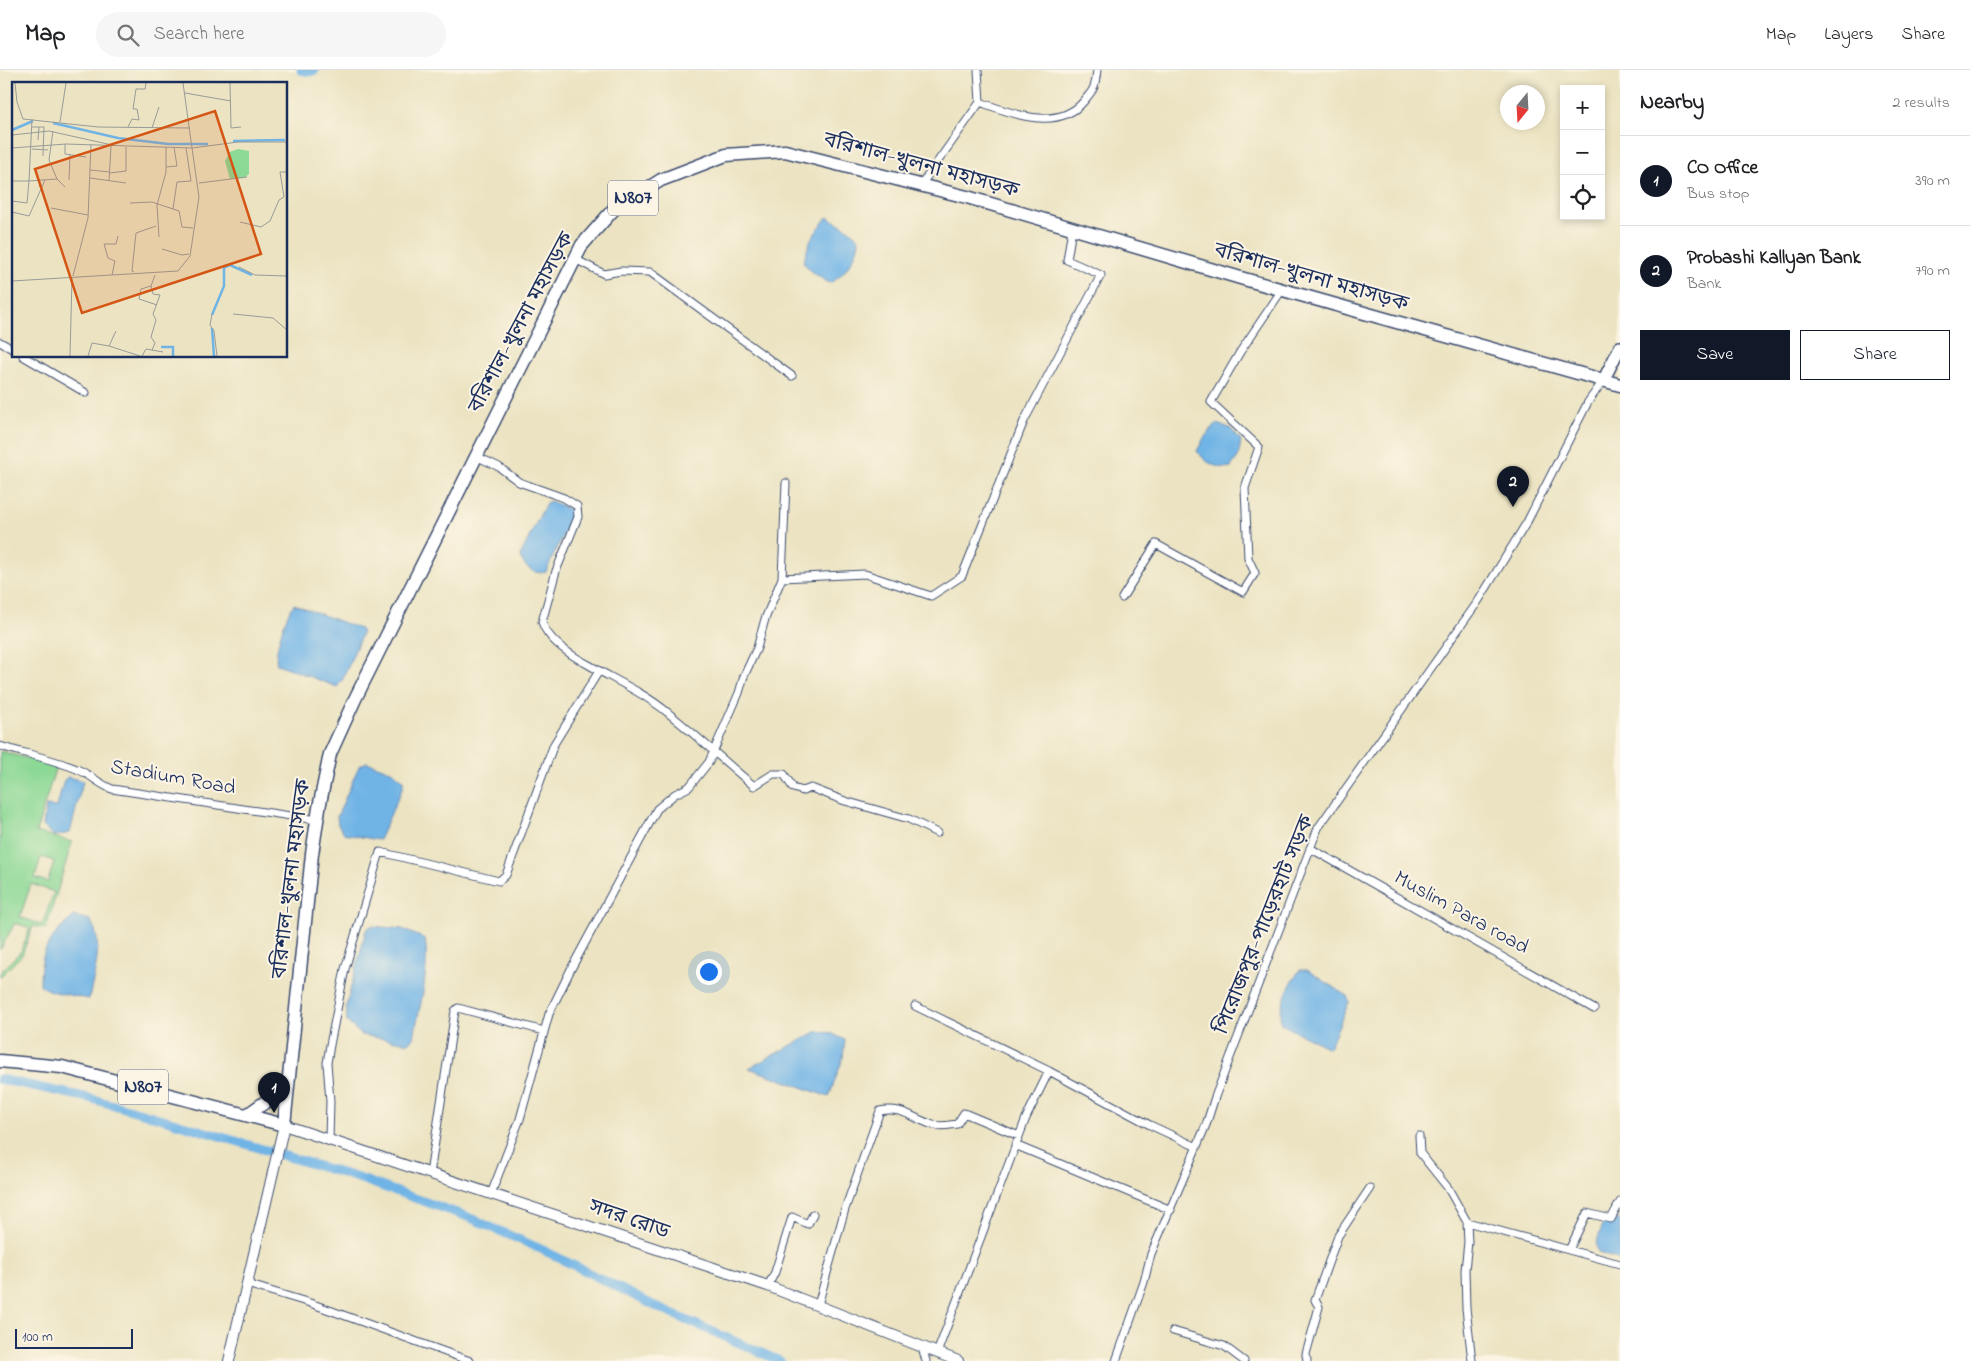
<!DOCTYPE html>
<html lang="en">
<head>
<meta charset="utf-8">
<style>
	:root { --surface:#fff; --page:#f6f6f6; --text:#202124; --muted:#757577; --line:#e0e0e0; --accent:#111827 }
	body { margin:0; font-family:"Indie Flower","Noto Sans Bengali",sans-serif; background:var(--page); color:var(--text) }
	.controls { position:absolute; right:15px; top:15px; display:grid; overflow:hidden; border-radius:0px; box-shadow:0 2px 8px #0003 }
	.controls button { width:45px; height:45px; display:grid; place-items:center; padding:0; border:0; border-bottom:1px solid var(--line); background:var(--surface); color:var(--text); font:25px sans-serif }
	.compass { position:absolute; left:1500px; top:15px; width:45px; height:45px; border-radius:50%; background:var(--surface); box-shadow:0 2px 8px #0003; rotate:198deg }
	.scale { position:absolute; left:15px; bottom:12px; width:118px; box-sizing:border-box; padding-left:5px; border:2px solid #1b2f5e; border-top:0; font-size:14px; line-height:18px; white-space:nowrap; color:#1b2f5e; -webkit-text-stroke:4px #fcf5e5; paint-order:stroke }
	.you { position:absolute; left:708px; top:901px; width:18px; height:18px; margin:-12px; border:4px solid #fff; border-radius:50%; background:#1a73e8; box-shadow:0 0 0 8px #1a73e833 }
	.badge { display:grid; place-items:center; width:32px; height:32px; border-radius:50%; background:var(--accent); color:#fff; font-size:16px; font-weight:700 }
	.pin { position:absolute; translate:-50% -41px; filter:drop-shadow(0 1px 2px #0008) }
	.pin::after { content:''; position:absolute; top:26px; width:18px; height:15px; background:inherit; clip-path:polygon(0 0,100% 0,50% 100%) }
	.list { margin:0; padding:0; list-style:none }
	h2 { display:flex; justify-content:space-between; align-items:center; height:65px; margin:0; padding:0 20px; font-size:21px }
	h2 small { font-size:16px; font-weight:400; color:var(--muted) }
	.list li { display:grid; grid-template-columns:32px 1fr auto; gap:15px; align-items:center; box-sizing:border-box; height:90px; padding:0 20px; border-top:1px solid var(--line) }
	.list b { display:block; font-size:19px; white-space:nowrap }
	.list p { margin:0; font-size:16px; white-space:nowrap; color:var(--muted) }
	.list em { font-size:16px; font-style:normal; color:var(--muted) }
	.actions { display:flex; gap:10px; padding:15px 20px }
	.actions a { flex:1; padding:11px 0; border:1px solid var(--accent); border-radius:0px; text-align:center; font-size:18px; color:var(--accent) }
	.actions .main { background:var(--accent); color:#fff }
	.icon { flex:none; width:28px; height:28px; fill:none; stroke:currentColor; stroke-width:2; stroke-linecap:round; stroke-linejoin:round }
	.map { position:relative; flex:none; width:1620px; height:1291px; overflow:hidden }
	header { display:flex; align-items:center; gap:30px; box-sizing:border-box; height:70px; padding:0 25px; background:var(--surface); border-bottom:1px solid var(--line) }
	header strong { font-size:24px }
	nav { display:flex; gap:28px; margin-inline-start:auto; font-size:18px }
	.search { width:350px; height:45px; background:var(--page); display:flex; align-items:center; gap:12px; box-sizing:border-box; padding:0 18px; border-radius:28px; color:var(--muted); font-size:19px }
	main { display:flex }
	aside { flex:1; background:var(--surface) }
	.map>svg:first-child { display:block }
	.green { fill:#8cd895; stroke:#54847a; fill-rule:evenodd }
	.water { fill:#70b4e6; stroke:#4672a2 }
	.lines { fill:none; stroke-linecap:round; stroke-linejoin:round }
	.canal { stroke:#70b4e6; stroke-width:9 }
	.street-casing { stroke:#3a4a6d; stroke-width:9 }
	.secondary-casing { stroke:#3a4a6d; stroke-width:12 }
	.primary-casing { stroke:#3a4a6d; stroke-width:14 }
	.highway-casing { stroke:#3a4a6d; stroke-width:15 }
	.street { stroke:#fff; stroke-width:7 }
	.secondary { stroke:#fff; stroke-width:10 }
	.primary { stroke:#fff; stroke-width:11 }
	.highway { stroke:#fff; stroke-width:12 }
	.labels { text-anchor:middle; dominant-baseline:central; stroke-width:4; stroke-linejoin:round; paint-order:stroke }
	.shield { fill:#fcf5e5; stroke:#5e6a86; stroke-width:1 }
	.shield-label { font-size:20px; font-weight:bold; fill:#1b2f5e }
	.street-label { font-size:21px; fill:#1b2f5e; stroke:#fcf5e5 }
	.inset-river { fill:none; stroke:#70b4e6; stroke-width:2.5 }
	.inset-road { fill:none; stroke:#989b99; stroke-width:1 }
	.view { fill:#d45514; fill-opacity:0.15; stroke:#d45514; stroke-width:2.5 }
	.inset-edge { fill:none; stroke:#1b2f5e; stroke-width:2.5 }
</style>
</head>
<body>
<header>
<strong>Map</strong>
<div class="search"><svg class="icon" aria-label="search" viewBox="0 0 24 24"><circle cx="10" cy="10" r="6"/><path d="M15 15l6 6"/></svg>Search here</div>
<nav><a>Map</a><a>Layers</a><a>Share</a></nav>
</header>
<main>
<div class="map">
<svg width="1620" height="1291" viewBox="0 0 1620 1291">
	<rect width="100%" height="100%" fill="#fcf5e5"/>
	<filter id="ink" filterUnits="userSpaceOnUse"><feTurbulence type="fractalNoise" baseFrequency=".02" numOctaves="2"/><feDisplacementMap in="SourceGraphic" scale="10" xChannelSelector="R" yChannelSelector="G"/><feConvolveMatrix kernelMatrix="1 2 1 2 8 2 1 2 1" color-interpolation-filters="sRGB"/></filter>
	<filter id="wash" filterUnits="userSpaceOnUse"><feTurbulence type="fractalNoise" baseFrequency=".0096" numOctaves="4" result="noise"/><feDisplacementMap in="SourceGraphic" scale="20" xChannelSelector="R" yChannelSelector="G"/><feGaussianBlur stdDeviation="1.12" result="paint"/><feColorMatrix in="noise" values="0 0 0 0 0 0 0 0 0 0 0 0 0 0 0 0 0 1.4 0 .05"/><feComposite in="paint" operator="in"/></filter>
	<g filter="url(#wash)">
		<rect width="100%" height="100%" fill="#ebe3c1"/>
		<!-- green -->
		<path class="green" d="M0 681 56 696 36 762 72 772 46 859 33 856 22 885 0 907V903L21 881 30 858 15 853 0 880ZM41 787 54 791 48 812 35 808ZM31 814 54 822 42 855 20 847Z"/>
		<!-- water -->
		<path class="water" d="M827 147 847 158 859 169C859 184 843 208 829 213L812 202 803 192 811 169Z
			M1216 354 1230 358 1241 371 1238 387 1231 397C1217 400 1205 392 1197 381L1204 368Z
			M550 431 571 440 572 445 546 502C534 505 524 498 520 486L546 433Z
			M294 534 360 559 362 563 343 609 337 617 277 594C273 584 286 543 294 534Z
			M367 692 393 702 403 710V717L379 770 345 764 338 755 337 747 359 696Z
			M68 707 83 711 70 763 54 766 43 756 46 736 57 737 64 710Z
			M74 846 90 850C105 873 94 903 89 929L50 921 40 915C40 880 48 869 74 846Z
			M371 856 402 859 425 869C430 901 420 935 414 967L408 973 362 965 347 952 346 936 366 860Z
			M1300 900H1307L1347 926 1349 932 1329 978 1281 954C1277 939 1290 913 1300 900Z
			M818 961 831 963 845 970 843 988 829 1027 749 998Z
			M1615 1150H1620V1190L1598 1183 1596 1174 1604 1152Z"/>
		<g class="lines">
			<!-- canal -->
			<path class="canal" d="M301 0 311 2 315 0
				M0 1009 89 1028 163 1049 358 1108 468 1147 543 1180 661 1239 780 1291"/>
		</g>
	</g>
	<g filter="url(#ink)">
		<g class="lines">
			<!-- street casing -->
			<g class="street-casing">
				<path id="street" d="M980 32C1012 44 1058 62 1084 31 1087 27 1091 23 1093 19 1096 14 1096 6 1097 0
					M921 115 980 32 978 0
					M575 189 604 204 621 201 650 202 792 306
					M0 272 14 280
					M23 286 86 323
					M476 386 499 397 519 412 564 428 577 436 578 447 556 501 542 552C548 571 572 586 589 595 615 610 644 623 667 642 697 666 725 692 754 716L773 704H784L793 718 803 721 811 718 845 731 909 749 937 763
					M782 508 865 504 931 526 962 506 1024 351 1101 205 1067 190 1072 159
					M1122 528 1156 474 1243 522 1255 503 1248 488 1245 418 1259 377 1211 332 1240 282 1282 220
					M0 676C26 684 54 689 79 700 91 705 99 714 112 719L317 750
					M1310 778 1594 939
					M915 936 1049 1001 1150 1055 1197 1077
					M1419 1066 1420 1083 1448 1118 1467 1152 1468 1172 1465 1200 1466 1238 1472 1291
					M329 1070 330 1031 327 993 330 975 345 899 380 782 499 811 506 805 554 674 599 601
					M1015 1075 1171 1140
					M430 1104 455 941 458 938 544 961
					M491 1124 520 1049 549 944 571 899 657 739 675 724 689 717 709 692 739 623 744 606 757 578 765 549 782 508 786 413
					M1467 1152 1620 1194
					M1569 1180 1587 1143 1611 1149 1620 1132
					M247 1214 310 1233 470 1291
					M768 1216 775 1202 792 1147 808 1154 813 1144
					M818 1235 845 1139 880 1041C901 1036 914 1049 933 1055 941 1057 950 1055 957 1054L964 1043 1019 1066
					M1173 1261 1224 1276 1244 1291
					M922 1277 926 1291
					M937 1283 1026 1048 1049 1001
					M1116 1291 1144 1212 1151 1184 1206 1055 1215 1027 1318 758 1479 530 1527 452 1588 332 1603 311
					M1307 1291 1306 1284 1319 1237 1315 1230 1338 1166 1370 1118"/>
			</g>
			<!-- secondary casing -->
			<g class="secondary-casing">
				<path id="secondary" d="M229 1291 284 1055 768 1216 958 1291"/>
			</g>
			<!-- primary casing -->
			<g class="primary-casing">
				<path id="primary" d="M1603 311 1620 277"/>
			</g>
			<!-- highway casing -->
			<g class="highway-casing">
				<path id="highway" d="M0 991 62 997 284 1055 312 784 319 738 330 684 355 629 582 175 613 140 661 110 726 85 785 81 967 127 1244 209 1620 315
					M247 1045 268 1030 289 1008"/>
			</g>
			<!-- street -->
			<use href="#street" class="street"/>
			<!-- secondary -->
			<use href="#secondary" class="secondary"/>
			<!-- primary -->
			<use href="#primary" class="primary"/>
			<!-- highway -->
			<use href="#highway" class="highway"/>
		</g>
	</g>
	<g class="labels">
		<!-- shield labels -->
		<g class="shield">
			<rect x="608" y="110.5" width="50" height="35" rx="4"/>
			<rect x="118" y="999.5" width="50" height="35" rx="4"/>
		</g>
		<g class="shield-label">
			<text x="633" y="128">N807</text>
			<text x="143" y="1017">N807</text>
		</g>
		<!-- street labels -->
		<g class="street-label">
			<text transform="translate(921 96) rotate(15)">বরিশাল-খুলনা মহাসড়ক</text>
			<text transform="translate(1311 208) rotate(16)">বরিশাল-খুলনা মহাসড়ক</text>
			<text transform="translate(522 253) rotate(-62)">বরিশাল-খুলনা মহাসড়ক</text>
			<text transform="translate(173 708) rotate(10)">Stadium Road</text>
			<text transform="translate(292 809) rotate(-83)">বরিশাল-খুলনা মহাসড়ক</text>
			<text transform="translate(1461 843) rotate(29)">Muslim Para road</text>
			<text transform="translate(1265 855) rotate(-68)">পিরোজপুর-পাড়েরহাট সড়ক</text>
			<text transform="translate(629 1150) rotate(19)">সদর রোড</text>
		</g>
	</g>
	<!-- overview -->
	<g transform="translate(12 12)">
		<rect width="275" height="275" fill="#ebe3c1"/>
		<path d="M226 67 237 69V92L232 96 218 97 213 79 218 70Z" fill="#8cd895"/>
		<path class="inset-river" d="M41 41 106 56 156 62H196M0 48 21 39M221 59 273 58M200 233 212 204V186L218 183 240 193M200 246 202 274M149 265H161V274"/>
		<path class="inset-road" d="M3 1 5 20 11 37 86 45 178 46M171 1 180 66M218 1 219 46 229 45M173 11 219 19M20 37 17 99 45 97M48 40 54 1M20 45H27L26 58M27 45H32L31 74M116 45 120 37 127 38 125 27H121L124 7H133L134 1M140 46 147 25M41 49 37 78 45 97 53 105M0 53 37 49 100 63M53 62V72L74 75M0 66 54 62 180 66M20 67 36 68M154 85 165 84 162 65M78 88 98 90M98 91 114 89V65M78 96 114 101M57 98 58 73M0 99H17L15 121 0 119M97 99 99 64M187 101 235 95M118 121 140 120 167 129 170 145 181 146M39 126 76 133M161 127 165 100 179 99 174 66M0 130 17 134 33 98M228 140 249 145 258 139 267 118 272 115 268 90H275M147 155 145 123 154 90V65M150 167 170 173 177 172M227 185 243 193 275 194M122 190 120 189 124 151 144 144M100 193 103 179 96 176 92 162H104L106 154M61 194 76 136 79 63M0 199 166 189 178 174 187 115 180 66 226 60H275M139 204 129 207 127 217 145 223M200 232 198 243 202 249 205 274M221 232 261 236 275 248M97 264 128 274M140 268 143 261 139 255 144 238 141 232 148 213 141 212 139 204 143 193M58 274 60 196M76 274 80 261 97 264 104 249M130 274 134 267 151 270"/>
		<path class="view" d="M203 29 249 172 70 231 23 87Z"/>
		<rect width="275" height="275" class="inset-edge"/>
	</g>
</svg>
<div class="controls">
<button>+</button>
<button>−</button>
<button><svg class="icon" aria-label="locate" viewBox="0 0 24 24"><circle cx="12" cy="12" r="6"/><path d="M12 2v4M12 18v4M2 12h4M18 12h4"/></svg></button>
</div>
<svg class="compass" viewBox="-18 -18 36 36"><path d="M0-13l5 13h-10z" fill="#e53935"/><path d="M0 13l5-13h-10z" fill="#757577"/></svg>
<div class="scale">100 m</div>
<div class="you"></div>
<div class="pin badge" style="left:274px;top:1043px">1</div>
<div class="pin badge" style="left:1513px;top:437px">2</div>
</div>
<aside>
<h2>Nearby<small>2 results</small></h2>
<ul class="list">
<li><span class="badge">1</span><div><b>CO Office</b><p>Bus stop</p></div><em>390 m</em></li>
<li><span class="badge">2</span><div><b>Probashi Kallyan Bank</b><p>Bank</p></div><em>790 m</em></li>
</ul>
<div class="actions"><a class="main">Save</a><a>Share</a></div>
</aside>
</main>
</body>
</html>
